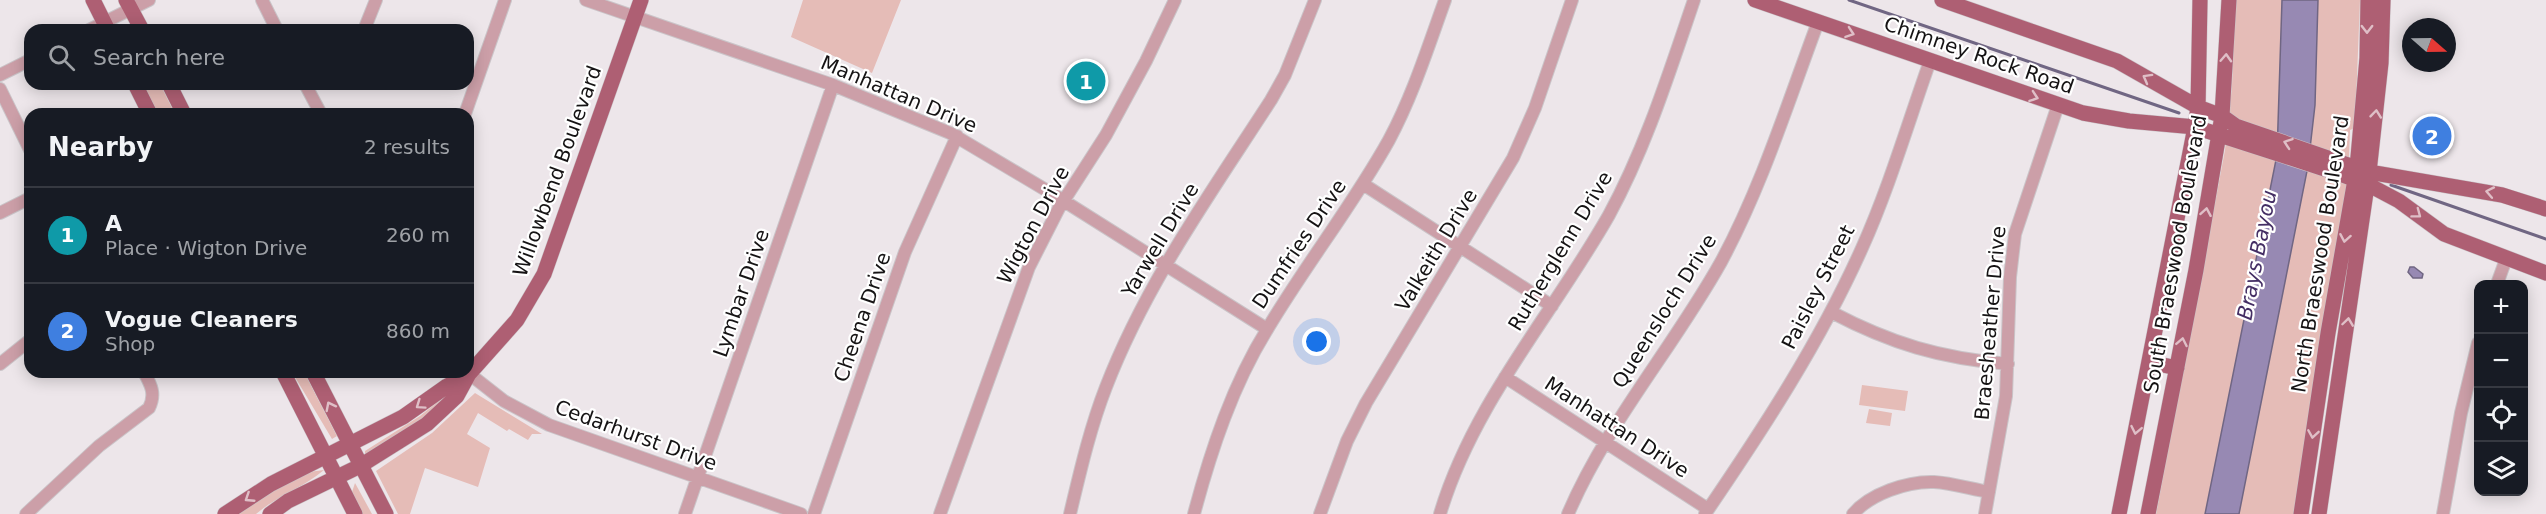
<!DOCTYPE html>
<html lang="en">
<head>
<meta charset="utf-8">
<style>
	:root { --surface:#171b24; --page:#20242c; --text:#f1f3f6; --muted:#9ea1a6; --line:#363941; --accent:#046f9c }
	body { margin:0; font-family:"DejaVu Sans",sans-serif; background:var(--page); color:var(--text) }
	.controls { position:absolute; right:18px; bottom:18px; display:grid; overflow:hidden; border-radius:12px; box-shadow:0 3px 15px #0003 }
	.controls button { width:54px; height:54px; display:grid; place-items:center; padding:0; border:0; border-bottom:2px solid var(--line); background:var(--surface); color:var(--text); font:30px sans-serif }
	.compass { position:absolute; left:2402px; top:18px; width:54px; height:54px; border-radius:50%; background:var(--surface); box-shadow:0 3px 15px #0003; rotate:110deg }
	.you { position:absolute; left:1317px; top:342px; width:21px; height:21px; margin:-15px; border:4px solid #fff; border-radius:50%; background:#1a73e8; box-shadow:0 0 0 9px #1a73e833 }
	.badge { display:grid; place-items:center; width:39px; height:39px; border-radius:50%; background:var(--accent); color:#fff; font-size:20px; font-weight:700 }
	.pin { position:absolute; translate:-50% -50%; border:3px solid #fff; box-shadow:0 2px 6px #0006 }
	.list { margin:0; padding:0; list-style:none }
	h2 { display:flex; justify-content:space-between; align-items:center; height:78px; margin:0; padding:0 24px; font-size:26px }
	h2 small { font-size:20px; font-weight:400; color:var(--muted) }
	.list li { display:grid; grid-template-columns:39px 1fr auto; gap:18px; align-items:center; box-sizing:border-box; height:96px; padding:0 24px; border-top:2px solid var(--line) }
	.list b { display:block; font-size:22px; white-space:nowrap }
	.list p { margin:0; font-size:20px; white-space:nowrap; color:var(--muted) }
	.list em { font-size:20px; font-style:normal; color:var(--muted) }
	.icon { flex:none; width:33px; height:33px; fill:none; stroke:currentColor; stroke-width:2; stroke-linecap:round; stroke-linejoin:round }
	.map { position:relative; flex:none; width:2546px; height:514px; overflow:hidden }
	.search { position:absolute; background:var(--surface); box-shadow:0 3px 15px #0003; left:24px; top:24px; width:450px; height:66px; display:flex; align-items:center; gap:15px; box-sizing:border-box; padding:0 21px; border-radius:18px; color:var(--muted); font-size:22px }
	.panel { position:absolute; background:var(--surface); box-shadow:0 3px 15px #0003; left:24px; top:108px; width:450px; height:270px; border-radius:18px }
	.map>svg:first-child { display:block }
	.green { fill:#e5bcb7 }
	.water { fill:#9789b3; stroke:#706683; stroke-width:1.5 }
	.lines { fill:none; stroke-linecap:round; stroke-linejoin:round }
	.stream { stroke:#706683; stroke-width:3 }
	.minor-casing { stroke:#cac4c8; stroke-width:14 }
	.major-casing { stroke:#cac4c8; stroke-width:16 }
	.minor { stroke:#cc9fa8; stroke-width:12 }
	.major { stroke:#ae5f73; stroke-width:15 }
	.oneway { stroke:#dfbfc7 }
	.labels { text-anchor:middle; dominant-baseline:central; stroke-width:4.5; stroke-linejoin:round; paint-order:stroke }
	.street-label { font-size:20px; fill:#151314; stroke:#fff }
	.water-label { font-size:21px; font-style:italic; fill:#442e64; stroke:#fff }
</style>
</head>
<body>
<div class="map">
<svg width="2546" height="514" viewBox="0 0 2546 514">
	<rect width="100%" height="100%" fill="#ede6ea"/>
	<!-- green -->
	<path class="green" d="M803 0H901L872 73 791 37Z
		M2235 0H2360L2355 128 2350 130 2348 186 2295 514H2156L2225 150 2232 86Z
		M141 84H160L175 114H156Z
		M292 372H304L337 436 332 439Z
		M459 385 428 416 365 455V451L420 416Z
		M1862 385 1908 391 1905 411 1859 405Z
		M475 393 542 434H532L528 440 509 429 507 431 478 413 467 434 490 448 478 487 425 468 410 514H398L376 471 432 433Z
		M1869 409 1892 413 1890 426 1866 423Z
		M324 470C303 488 277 496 256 514H234L301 473Z
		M355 483 372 514H363L352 492Z"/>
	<!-- water -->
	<path class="water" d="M2282 0H2318L2315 105 2308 166 2239 514H2205L2277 155Z
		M2410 267H2414L2423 274 2422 278H2413L2408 272Z"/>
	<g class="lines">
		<!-- stream -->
		<path class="stream" d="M1849 0 2179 113
			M2391 185 2546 239"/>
		<!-- minor casing -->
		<g class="minor-casing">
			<path id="minor" d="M262 0 277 30
				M586 0 833 85 950 133 1056 196 1267 329
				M89 30 149 0
				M364 30 376 0
				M0 75 30 60
				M305 84 321 114
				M0 89 30 150
				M465 114 505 0
				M1363 184 1552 306
				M0 213 30 198
				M2497 284 2506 259
				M1831 312C1892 344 1940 358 2008 364
				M0 364 30 340
				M467 372 504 401 549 425 801 514
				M1505 377 1708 509
				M26 514 99 446 149 408C156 394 151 385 144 372
				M685 514 833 85
				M814 514 905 252 957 136
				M940 514 1029 267 1059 208 1106 135 1146 61 1175 0
				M1070 514C1080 472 1090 428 1106 387 1146 283 1211 193 1271 100L1285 75 1315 0
				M1194 514C1211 450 1233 384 1268 328 1306 264 1353 205 1389 140 1413 95 1428 47 1445 0
				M1320 514 1347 441 1366 403 1513 158 1535 108 1572 0
				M1440 514C1473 403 1553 314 1609 215 1646 147 1669 73 1694 0
				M1568 514C1607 423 1673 348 1721 262 1762 186 1788 102 1818 22
				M1705 514C1763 429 1820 342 1862 248 1889 188 1908 123 1930 61
				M1853 514C1870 494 1907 481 1934 482 1952 483 1971 489 1989 492
				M1985 514 2006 396 2010 277 2015 234 2058 105
				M2443 514 2461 413 2478 343"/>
		</g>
		<!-- major casing -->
		<g class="major-casing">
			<path id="major" d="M93 0 108 30
				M126 0 142 30
				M1755 0 2083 113 2129 121 2195 127 2337 173 2367 184 2399 201 2444 234 2546 273
				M1942 0 2117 61 2198 107 2222 116 2236 126 2357 168 2369 172 2502 195 2546 209
				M135 84 150 114
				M169 84 184 114
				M2149 362 2177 368
				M283 372 355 514
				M313 372 386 514
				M225 514 271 484 403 417 447 386 469 374
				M270 514 288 501 360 466 427 424 457 396 469 374 517 320 544 274 641 0
				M2119 514 2195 127 2198 107 2200 0
				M2148 514 2196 270 2222 116 2229 0
				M2301 514 2328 333 2357 168 2367 58 2368 0
				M2319 514 2369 172 2381 63 2383 0"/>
		</g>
		<!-- minor -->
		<use href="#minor" class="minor"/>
		<!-- major -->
		<use href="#major" class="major"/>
	</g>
	<!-- one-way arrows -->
	<defs><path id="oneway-chevron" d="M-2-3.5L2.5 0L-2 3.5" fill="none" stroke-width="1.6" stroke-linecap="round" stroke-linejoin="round" transform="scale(1.5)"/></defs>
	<g class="oneway">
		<use href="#oneway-chevron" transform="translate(2367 29) rotate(90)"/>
		<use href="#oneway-chevron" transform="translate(1850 33) rotate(19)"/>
		<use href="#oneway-chevron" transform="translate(2226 58) rotate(-87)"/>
		<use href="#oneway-chevron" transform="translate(2147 78) rotate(-151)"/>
		<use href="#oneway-chevron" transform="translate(2034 97) rotate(19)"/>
		<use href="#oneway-chevron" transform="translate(2376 114) rotate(-84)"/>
		<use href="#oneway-chevron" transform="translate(2288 143) rotate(-161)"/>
		<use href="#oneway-chevron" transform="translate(2490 192) rotate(-169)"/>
		<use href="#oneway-chevron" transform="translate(2206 212) rotate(-80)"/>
		<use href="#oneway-chevron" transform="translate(2417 214) rotate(37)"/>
		<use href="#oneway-chevron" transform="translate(2345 238) rotate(100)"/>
		<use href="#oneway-chevron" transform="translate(2348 322) rotate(-82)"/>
		<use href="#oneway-chevron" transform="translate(2182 342) rotate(-79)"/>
		<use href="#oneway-chevron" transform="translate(420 405) rotate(145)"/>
		<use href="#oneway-chevron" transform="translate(330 406) rotate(-117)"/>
		<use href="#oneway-chevron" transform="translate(2136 430) rotate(101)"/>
		<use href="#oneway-chevron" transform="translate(2313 434) rotate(99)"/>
		<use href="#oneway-chevron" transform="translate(249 498) rotate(147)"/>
	</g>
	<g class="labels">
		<!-- street labels -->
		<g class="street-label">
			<text transform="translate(1979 55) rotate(19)">Chimney Rock Road</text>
			<text transform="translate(899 94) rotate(23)">Manhattan Drive</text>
			<text transform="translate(557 171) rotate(-70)">Willowbend Boulevard</text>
			<text transform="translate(1033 225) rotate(-62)">Wigton Drive</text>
			<text transform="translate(1160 240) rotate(-59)">Yarwell Drive</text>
			<text transform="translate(1299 244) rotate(-56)">Dumfries Drive</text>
			<text transform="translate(1436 250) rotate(-59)">Valkeith Drive</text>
			<text transform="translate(1560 251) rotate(-59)">Rutherglenn Drive</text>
			<text transform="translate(2175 254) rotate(-80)">South Braeswood Boulevard</text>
			<text transform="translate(2320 254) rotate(-81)">North Braeswood Boulevard</text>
			<text transform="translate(1818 287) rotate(-63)">Paisley Street</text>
			<text transform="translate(741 293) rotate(-71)">Lymbar Drive</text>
			<text transform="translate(1664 311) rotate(-58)">Queensloch Drive</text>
			<text transform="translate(862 317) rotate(-71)">Cheena Drive</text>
			<text transform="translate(1990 323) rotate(-85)">Braesheather Drive</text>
			<text transform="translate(1617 427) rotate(33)">Manhattan Drive</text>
			<text transform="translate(636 435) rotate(20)">Cedarhurst Drive</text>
		</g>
		<!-- water labels -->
		<g class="water-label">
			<text transform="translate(2257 255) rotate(-79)">Brays Bayou</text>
		</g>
	</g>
</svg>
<div class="controls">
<button>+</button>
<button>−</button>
<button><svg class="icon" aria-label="locate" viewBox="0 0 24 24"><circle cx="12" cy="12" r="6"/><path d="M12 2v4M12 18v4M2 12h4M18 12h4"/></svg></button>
<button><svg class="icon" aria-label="layers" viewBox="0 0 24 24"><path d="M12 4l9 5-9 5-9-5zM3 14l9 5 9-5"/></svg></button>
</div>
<svg class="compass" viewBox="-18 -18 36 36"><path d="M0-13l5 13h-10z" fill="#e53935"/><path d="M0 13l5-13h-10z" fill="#9ea1a6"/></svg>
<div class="you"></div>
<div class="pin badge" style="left:1086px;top:81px;background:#0f9aa8">1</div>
<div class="pin badge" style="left:2432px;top:136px;background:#3f7fe0">2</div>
<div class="search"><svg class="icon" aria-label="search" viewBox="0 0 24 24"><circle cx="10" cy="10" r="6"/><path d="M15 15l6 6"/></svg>Search here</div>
<section class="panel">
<h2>Nearby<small>2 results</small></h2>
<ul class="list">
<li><span class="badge" style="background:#0f9aa8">1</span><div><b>A</b><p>Place · Wigton Drive</p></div><em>260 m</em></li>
<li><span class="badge" style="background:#3f7fe0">2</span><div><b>Vogue Cleaners</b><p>Shop</p></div><em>860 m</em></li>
</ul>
</section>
</div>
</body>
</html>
